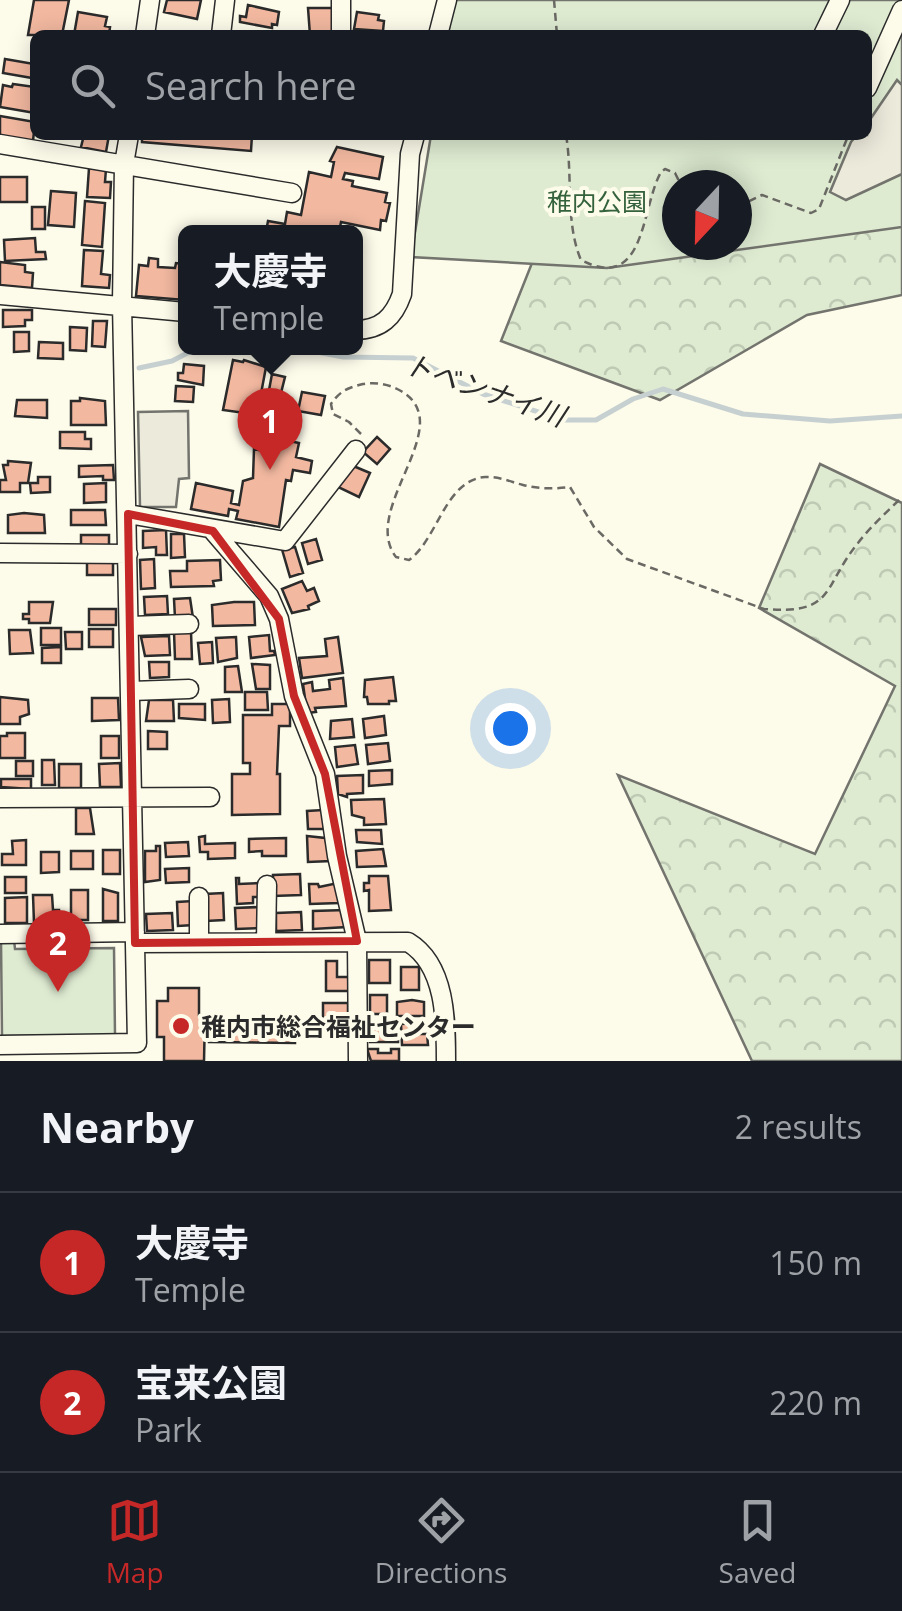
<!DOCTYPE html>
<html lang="en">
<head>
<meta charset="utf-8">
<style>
	:root { --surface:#171b24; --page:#20242c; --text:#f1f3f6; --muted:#9ea1a6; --line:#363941; --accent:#c62828 }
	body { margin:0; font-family:"Open Sans","Noto Sans JP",sans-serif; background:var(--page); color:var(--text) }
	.compass { position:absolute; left:662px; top:170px; width:90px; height:90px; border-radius:50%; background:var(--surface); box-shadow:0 5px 25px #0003; rotate:202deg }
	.you { position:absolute; left:510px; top:728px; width:35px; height:35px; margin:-25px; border:8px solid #fff; border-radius:50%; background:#1a73e8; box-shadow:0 0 0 15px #1a73e833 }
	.badge { display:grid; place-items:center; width:65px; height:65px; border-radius:50%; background:var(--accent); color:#fff; font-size:32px; font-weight:700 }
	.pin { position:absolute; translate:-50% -82px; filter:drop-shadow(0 2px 5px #0008) }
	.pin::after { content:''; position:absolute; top:52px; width:35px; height:30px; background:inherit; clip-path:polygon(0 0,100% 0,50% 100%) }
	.popup { position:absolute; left:178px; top:225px; width:185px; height:130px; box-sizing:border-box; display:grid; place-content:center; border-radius:15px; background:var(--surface); filter:drop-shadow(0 2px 8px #0005); font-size:32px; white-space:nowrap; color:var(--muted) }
	.popup b { font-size:38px; color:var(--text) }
	.popup::after { content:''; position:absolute; left:50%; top:100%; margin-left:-20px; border:20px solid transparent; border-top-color:var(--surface) }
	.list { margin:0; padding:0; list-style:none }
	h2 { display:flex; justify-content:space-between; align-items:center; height:130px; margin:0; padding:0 40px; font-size:42px }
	h2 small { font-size:32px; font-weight:400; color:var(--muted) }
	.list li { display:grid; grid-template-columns:65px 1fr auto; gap:30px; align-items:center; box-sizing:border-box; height:140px; padding:0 40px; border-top:2px solid var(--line) }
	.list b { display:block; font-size:38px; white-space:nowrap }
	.list p { margin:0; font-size:32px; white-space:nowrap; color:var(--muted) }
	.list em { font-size:32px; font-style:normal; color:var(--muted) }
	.icon { flex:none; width:55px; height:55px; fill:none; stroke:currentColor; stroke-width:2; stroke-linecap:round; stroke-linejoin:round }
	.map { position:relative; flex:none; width:902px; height:1061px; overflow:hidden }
	.search { position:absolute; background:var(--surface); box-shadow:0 5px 25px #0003; left:30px; right:30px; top:30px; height:110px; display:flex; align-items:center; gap:25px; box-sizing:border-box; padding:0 35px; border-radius:15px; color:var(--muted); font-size:38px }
	.sheet { height:410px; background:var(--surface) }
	nav { display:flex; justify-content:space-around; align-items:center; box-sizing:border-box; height:140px; border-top:2px solid var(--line); background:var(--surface); font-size:28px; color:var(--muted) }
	nav a { display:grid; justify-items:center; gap:5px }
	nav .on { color:var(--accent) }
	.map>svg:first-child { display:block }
	.forest { fill:url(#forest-crowns); stroke:#74746e; stroke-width:2.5 }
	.green { fill:#deebd1; stroke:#74746e; stroke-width:2.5; fill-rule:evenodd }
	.parking { fill:#eceadb; stroke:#74746e; stroke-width:2.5 }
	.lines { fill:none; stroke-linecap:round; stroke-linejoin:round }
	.stream { stroke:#c7d0d0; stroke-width:5 }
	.building { fill:#f2b8a0; stroke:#2b2b2b; stroke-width:2.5 }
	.minor-casing { stroke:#2b2b2b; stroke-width:21 }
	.path { stroke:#6a6964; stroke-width:2.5; stroke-dasharray:8 5; stroke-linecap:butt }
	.minor { stroke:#fdfbea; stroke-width:18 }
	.marked { fill:none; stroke:#c62828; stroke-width:8; stroke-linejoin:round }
	.poi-dot { fill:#c62828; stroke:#fdfbea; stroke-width:4 }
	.labels { text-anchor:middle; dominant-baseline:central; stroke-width:8; stroke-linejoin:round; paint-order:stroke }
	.park-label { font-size:25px; fill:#34623c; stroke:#fdfbea }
	.poi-label { font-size:25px; font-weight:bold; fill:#2b2b2b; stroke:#fdfbea; text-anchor:start }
	.water-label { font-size:28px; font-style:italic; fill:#2b2b2b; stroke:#fdfbea }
</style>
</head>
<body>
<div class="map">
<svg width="902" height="1061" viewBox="0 0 902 1061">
	<defs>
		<pattern id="forest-crowns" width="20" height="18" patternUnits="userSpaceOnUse" patternTransform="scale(2.5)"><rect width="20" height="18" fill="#deebd1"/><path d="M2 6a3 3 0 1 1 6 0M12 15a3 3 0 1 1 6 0" fill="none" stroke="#bfcab4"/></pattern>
	</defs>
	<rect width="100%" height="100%" fill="#fdfbea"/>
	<!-- forest -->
	<path class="forest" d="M902 166V295L807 315 660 400 501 341 534 258 677 245H737Z
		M820 464 902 503V1061H752L618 775 815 854 895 686 759 608Z"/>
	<!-- green -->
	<path class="green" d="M453 0H902V227L607 268 411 257 431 135H867V35H448ZM677 185H737V245H677Z
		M1 940H14L15 949 114 948 115 1035 2 1036Z"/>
	<!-- parking -->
	<path class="parking" d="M897 80 902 85V174L846 200 830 192 851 142 857 135H867V124Z
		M188 411 189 478 179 479 176 507H140L138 412Z"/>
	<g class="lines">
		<!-- stream -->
		<path class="stream" d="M297 348 343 357 413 358 483 394 563 420H596L633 399 663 389 743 414 830 421 902 416
			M139 368 172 361 197 348"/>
	</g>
	<!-- building -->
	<path class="building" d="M34 0H69L62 35H28Z
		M167 0H201L197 19 164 12Z
		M248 5 279 12 277 25 272 24V28L240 22V16L246 17Z
		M308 8H335V35H310Z
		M78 12 107 17 105 26 110 27 109 35H74Z
		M357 12 379 15 378 20 384 21 383 31 354 29Z
		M5 59 34 64 32 78 3 73Z
		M13 84 35 87V113L0 107 3 85 12 87Z
		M0 116 35 122 33 141 0 136Z
		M84 135H109L106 152 81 147Z
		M142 135H252L251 151 142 142Z
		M337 147 383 157 379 179 345 173 343 179 353 181 352 186 387 193 385 202 390 203 386 221 381 220 380 230 341 222 339 232H266L268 221 285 224 287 212 301 215 309 172 331 177 334 162 330 161Z
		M89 168 106 169 105 182H111L110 198 87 197Z
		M0 177H27V202H0Z
		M51 191 76 193 74 227 48 225Z
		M85 201 105 203 102 247 82 245Z
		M32 207H45V229H32Z
		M35 238 36 252H45L46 259 5 261 4 240Z
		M84 250 103 251 101 274 110 275 109 288 82 286Z
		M149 258 158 259V267L175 268 176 263 185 264V300L136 296 139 265 148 266Z
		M0 262 25 265V272L33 273 32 288 0 285Z
		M3 310H32V320H25V326L3 327Z
		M93 321H107L105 347 92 346Z
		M70 327 87 328 86 351 70 350Z
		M14 332H29V351L14 352Z
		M39 342 63 343V359L38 358Z
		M233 360 243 362 244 360 266 367 260 399 267 401 272 374 285 377 270 437 299 443 296 457 312 461 310 473 293 470 291 481 286 480 279 527 236 519 238 511 229 509 228 516 191 509 196 483 233 491 231 503 239 505 243 481 253 478 254 449 259 450 267 416 223 410Z
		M184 364 204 366 203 385 178 380V373H183Z
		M176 386 194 387 193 402 175 401Z
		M302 392 325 396 321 415 298 411Z
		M80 398 105 401 106 425H71V401H80Z
		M17 400H47V418L15 416Z
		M60 432H85V439H91V449L60 448Z
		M377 437 390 449 377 464 363 452Z
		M8 461 31 463 28 483H20V492H0V480H6L3 465H8Z
		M113 465 114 480H103V476L79 477V466Z
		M351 465 370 473 359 497 338 487Z
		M38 477H50V492L31 493 30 483H38Z
		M106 483V502L84 503V484Z
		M71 510H105L106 525H71Z
		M24 513 44 515 45 533H8V515Z
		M166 530 167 555H156V547L143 548V531Z
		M171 534H184L185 557 171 558Z
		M81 535H109V549H81Z
		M316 539 322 560 308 564 302 543Z
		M281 546 286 549 295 547 303 573 290 577Z
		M113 559V575H87V560Z
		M154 559 155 588 141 589 140 560Z
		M220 560 221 580 213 581 214 586 171 587 170 571H187V561Z
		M302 581 307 591 314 588 319 601 308 606 309 609 292 613 282 589Z
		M167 596 168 614 145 615 144 597Z
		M190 598 193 618H175L174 599Z
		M29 602H53L50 623H29V619H23V614H29Z
		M234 602H254L255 625 213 626 212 605Z
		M89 609H116V625H89Z
		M41 628H61V645H41Z
		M89 629H113V647H89Z
		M9 630H30L33 653 10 654Z
		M65 632H82V649H66Z
		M174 632H191L192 659H175Z
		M269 635 270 651H274L275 655 251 658 249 637Z
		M169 636 170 655 145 656 141 637Z
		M236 637 237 658 218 662 216 638Z
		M338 637 343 673 302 678 299 658 327 656 325 639Z
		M212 642 213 663 200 664 198 643Z
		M61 647V663H42V648Z
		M149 662H169V677L150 678Z
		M252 664 270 665V689H256Z
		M238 666 242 692H225V667Z
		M393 677 396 701H389V704H368L367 697H364L365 680Z
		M343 678 346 706 315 708 316 712 307 713 303 684 312 682 313 691 330 689 329 680Z
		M245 692H267L268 710H245Z
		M0 697 28 700 29 714 20 717V724H0Z
		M92 698H118L119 720 92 721Z
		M229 699 230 722 213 723 212 700Z
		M149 700H173L174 721H146Z
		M179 704H205V720L179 718Z
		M272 704H290V726H279L277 774H280V814L232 815V774H250V763H243V715H272Z
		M384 716 386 735 365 738 363 719Z
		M352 719 354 737 330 739 331 721Z
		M148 731 167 732V749H148Z
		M7 733H25V758H0V736H7Z
		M101 736H119V758H101Z
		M388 743 390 761 368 764 366 745Z
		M355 745 358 764 337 767 335 747Z
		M42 760H54L55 785H42Z
		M16 761H33V776H16Z
		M120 763 121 787H100L99 764Z
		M59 764H81V788H59Z
		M392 770V784L369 786V771Z
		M363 775V793L347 794V797L338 794 337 776Z
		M1 779H31V789L1 787Z
		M384 799 386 824 364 825V818L352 815 351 800Z
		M76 808H90L94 834H76Z
		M323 810 324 829H308L307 811Z
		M356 830H381L382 844 357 842Z
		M205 836V844L235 843V858L208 859V852H200L199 837Z
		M307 836 325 838 331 861 308 862Z
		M286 838V856H262V851L249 852V839Z
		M26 840V865H2V854H13L12 841Z
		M188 842 189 856 166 857 165 843Z
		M156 846H160V880L145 882V851H156Z
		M383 849 386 866 357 867 356 851Z
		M103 850H120V874H103Z
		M71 851H93V869H71Z
		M41 852H59V872L41 873Z
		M189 868V882L166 883 165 869Z
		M300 874 301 895 273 896V875Z
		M369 876H388L391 910 369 911V890L364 891V883H369Z
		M5 877H26V893H5Z
		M236 878H239V884L260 883 261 897H253V903L237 904Z
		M338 883 339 903 310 904 309 884H318L319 887Z
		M103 889 118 893V921H103Z
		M71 890H88V920H71Z
		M223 893 224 920 206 921 205 894Z
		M33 895H52L53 910H59V923H34Z
		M27 897V923H5V898Z
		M193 901 194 925 178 926 177 902Z
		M259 907 260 928 236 929 235 908Z
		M346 910 347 927 313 929V911Z
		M301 912 302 930 276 931V913Z
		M172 913 173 930 147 931 146 914Z
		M369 960H390V983H369Z
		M326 961H337V977H349V991H326Z
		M401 967H419V990H401Z
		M168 988H199V1015H205L204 1061H164V1037H157V1001H168Z
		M370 995H387V1014H370Z
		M412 1000 424 1002V1016H397V1002Z
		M323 1003H348V1020H323Z
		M209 1017 295 1018V1043L209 1042Z
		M420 1023V1034H427L428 1045H402L401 1024Z
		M370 1024H398V1042H370Z
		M367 1049H378V1053H391V1049H399V1061H371Z"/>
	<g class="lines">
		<!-- minor casing -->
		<g class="minor-casing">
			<path id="minor" d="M145 35 150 0
				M221 35 225 0
				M341 35V0
				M438 35 447 0
				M823 35 840 0
				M867 88 902 10
				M0 144 292 193
				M0 295 185 312
				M355 330C381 330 394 317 402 294L410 154 415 135
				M128 514 285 541 356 450
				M213 531 269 596 279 619 294 696 325 774 337 856 357 941 358 1061
				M0 553 128 554
				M130 626 189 624
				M131 691 189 689
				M0 798 210 797
				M0 934 135 932
				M199 942V897
				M266 942 267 885
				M135 943 408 942C446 965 446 1021 446 1061
				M0 1045 137 1043 122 304 124 164 129 135"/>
		</g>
		<!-- path -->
		<path class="path" d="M554 0 557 35
			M566 135C573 175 565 223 581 260 646 294 641 207 661 172L665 169 675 173 681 185
			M737 207 762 195 811 213 819 209 848 136
			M361 434 349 422 333 414 331 404C340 391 347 388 363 384 376 382 389 384 401 391 460 425 359 509 396 557L409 560C438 539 445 480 485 477 498 476 511 482 523 485 539 489 554 489 570 487L594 527 627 559 764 609C836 615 822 587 858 543 871 526 887 512 902 497"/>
		<!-- minor -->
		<use href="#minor" class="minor"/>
	</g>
	<!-- marked area -->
	<path class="marked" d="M128 514 213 531 279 619 294 696 325 774 357 941 135 943Z"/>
	<!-- markers -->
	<circle class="poi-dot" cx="181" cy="1026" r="10"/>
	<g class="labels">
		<!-- park labels -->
		<g class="park-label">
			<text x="597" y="201">稚内公園</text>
		</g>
		<!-- poi labels -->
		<g class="poi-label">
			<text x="201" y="1026">稚内市総合福祉センター</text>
		</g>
		<!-- water labels -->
		<g class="water-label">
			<text transform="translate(485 389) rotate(19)">トベンナイ川</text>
		</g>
	</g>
</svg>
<svg class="compass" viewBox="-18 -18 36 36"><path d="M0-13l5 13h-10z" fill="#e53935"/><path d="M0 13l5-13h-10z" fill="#9ea1a6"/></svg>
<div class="you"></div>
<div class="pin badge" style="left:270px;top:470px">1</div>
<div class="popup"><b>大慶寺</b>Temple</div>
<div class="pin badge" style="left:58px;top:992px">2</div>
<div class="search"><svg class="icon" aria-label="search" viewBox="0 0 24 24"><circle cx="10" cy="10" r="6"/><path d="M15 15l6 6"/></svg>Search here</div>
</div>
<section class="sheet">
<h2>Nearby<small>2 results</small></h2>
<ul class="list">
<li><span class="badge">1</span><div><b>大慶寺</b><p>Temple</p></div><em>150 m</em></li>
<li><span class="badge">2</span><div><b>宝来公園</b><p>Park</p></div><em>220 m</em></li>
</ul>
</section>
<nav>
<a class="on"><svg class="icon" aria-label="map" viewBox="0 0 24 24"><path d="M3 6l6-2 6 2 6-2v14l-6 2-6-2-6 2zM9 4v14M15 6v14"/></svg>Map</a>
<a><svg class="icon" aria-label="directions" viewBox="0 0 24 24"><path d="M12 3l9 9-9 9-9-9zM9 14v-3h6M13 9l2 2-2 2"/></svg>Directions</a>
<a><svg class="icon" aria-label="saved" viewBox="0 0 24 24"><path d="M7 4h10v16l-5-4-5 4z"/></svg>Saved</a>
</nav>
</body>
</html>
